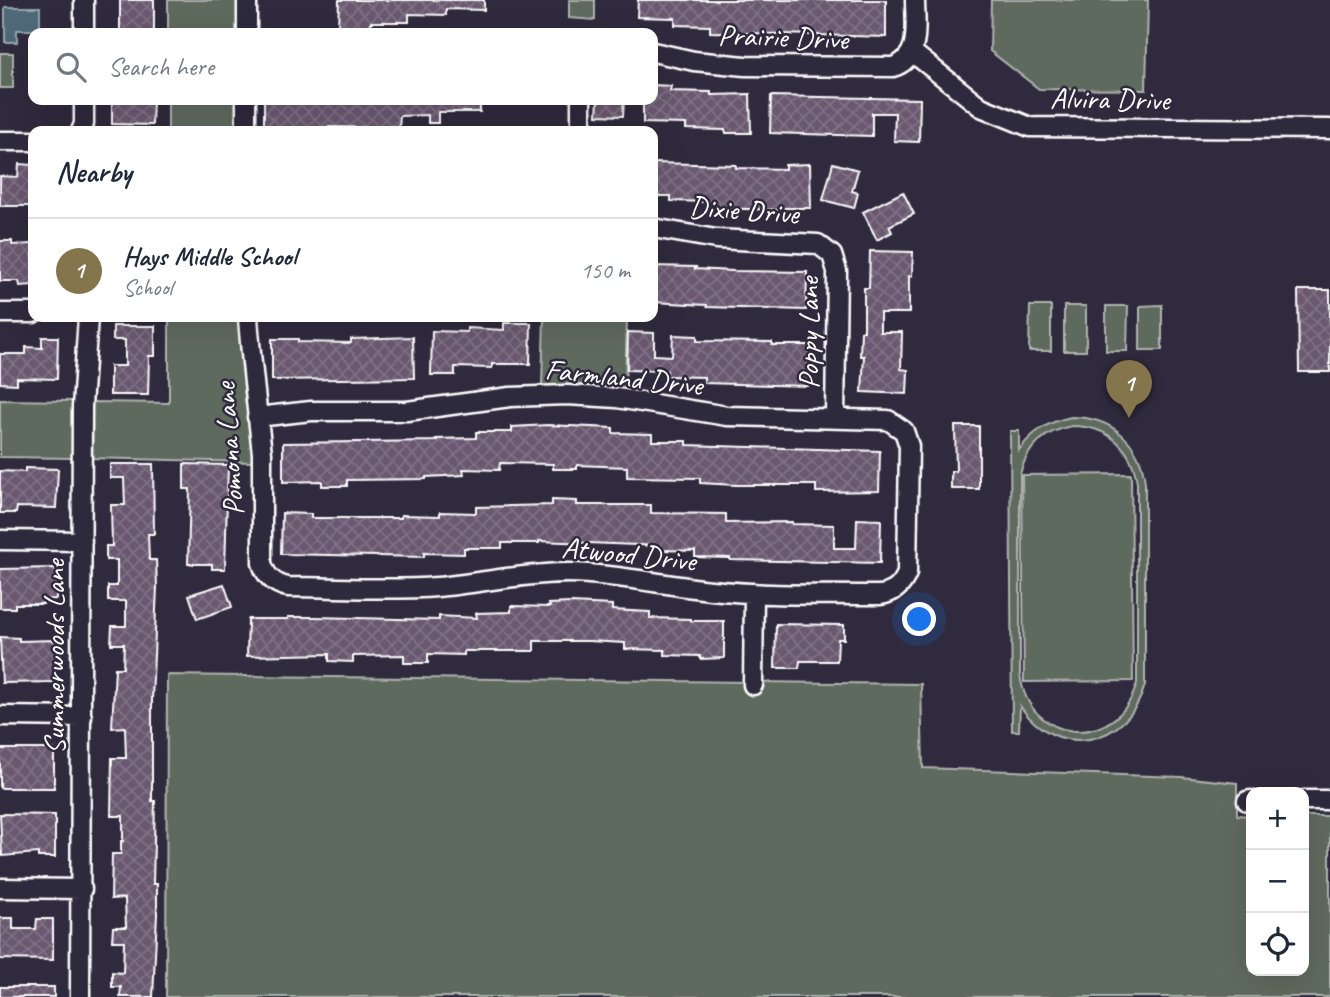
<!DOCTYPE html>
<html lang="en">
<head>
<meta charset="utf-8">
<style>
	:root { --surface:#fff; --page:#f2f2f3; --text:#1f2937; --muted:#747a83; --line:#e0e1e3; --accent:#84754c }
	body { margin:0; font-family:Caveat,sans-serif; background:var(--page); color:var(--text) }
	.controls { position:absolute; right:21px; bottom:21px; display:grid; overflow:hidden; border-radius:14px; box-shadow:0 7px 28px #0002 }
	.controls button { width:63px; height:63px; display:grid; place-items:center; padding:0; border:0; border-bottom:2px solid var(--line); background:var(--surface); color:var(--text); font:35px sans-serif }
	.you { position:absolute; left:920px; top:620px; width:24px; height:24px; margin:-18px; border:5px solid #fff; border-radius:50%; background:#1a73e8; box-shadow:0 0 0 10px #1a73e833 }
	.badge { display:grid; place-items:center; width:46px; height:46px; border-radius:50%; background:var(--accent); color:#fff; font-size:23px; font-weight:700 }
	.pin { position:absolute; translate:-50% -58px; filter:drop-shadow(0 2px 4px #0008) }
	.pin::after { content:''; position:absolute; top:37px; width:24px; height:21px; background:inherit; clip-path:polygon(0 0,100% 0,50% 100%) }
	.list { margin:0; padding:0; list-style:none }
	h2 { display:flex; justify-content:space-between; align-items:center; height:91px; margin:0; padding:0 28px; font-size:30px }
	h2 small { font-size:23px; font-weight:400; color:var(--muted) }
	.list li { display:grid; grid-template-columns:46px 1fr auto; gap:21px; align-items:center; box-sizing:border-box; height:105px; padding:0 28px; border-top:2px solid var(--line) }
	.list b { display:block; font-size:26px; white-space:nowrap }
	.list p { margin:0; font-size:23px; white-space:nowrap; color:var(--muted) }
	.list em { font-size:23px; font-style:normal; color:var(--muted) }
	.icon { flex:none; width:38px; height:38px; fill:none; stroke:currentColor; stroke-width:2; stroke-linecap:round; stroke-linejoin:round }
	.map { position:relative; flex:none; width:1330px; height:997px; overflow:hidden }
	.search { position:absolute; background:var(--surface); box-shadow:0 7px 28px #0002; left:28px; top:28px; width:630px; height:77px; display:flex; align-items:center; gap:18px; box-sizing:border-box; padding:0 24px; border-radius:14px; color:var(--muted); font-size:26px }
	.panel { position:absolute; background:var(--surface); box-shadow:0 7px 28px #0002; left:28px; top:126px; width:630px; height:196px; border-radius:14px }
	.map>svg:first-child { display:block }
	.green { fill:#5f6a5f; stroke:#afb4af; stroke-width:2; fill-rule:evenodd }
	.water { fill:#506978; stroke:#96a5ae; stroke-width:2 }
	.building { fill:url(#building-cross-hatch); stroke:#fff; stroke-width:2 }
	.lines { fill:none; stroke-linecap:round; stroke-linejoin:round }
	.minor-casing { stroke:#fff; stroke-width:23 }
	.minor { stroke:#2f2a3d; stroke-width:18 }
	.labels { text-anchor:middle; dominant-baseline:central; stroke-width:5; stroke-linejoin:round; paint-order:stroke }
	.street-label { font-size:30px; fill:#fff; stroke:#2f2a3d }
</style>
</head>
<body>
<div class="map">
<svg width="1330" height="997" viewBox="0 0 1330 997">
	<defs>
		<pattern id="building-cross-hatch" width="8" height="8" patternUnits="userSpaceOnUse" patternTransform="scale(1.75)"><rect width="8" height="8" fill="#6a5870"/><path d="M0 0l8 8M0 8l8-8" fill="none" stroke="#807185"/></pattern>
	</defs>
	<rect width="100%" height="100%" fill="#2f2a3d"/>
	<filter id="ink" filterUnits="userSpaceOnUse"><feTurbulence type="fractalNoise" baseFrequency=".0143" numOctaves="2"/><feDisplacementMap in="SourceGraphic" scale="14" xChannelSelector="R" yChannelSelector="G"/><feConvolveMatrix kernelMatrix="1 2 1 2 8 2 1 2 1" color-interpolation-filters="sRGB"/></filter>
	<g filter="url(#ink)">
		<!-- green -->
		<path class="green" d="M168 0H240V33H168Z
			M569 0H595V20L569 18Z
			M991 0H1148L1146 90 1039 89 990 51Z
			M0 53H13V88H0Z
			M168 100H238V131H168Z
			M1162 305V350H1140V306Z
			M1030 306H1051V351H1029Z
			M1064 306H1086V351H1064Z
			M1106 306H1128L1127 351H1106Z
			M169 317H240L253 462 89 458V402L169 403Z
			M544 317H627L625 390 605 387 542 386Z
			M0 400 72 401V458L0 457Z
			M1071 417C1112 417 1141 442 1145 483V685C1128 747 1056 760 1020 706L1019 731H1012L1010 431H1019V450C1033 431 1048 422 1071 417ZM1072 426C1108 426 1132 447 1137 483V683C1118 752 1027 745 1020 673V474C1027 447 1045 431 1072 426Z
			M1131 474 1133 681 1024 682 1022 475Z
			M167 675 921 684 923 768 1181 777 1237 783V815L1251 816V971H1304V816H1330V997H166Z"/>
		<!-- water -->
		<path class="water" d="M5 7H40V30H17V42H5Z"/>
		<!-- building -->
		<path class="building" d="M120 0H154V33H120Z
			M339 0H484V10L446 9V15L409 14V22H371V27H338Z
			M638 0H886V37L710 32V26L675 25V18L637 17Z
			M653 85 671 86 670 91 711 92V95L750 94 751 133H726L725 130 686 129V124L643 123V100H653Z
			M771 96 920 99 919 142 894 141 895 113H872V136L770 133Z
			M112 100H153L152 125 112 124Z
			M264 100H480V112H438V123H428V115L400 116 399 128 327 127V131H264Z
			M598 100H624L623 116 597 115Z
			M653 163 736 165V168L785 169V165L810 164 811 208H779V210L712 208V202L671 201V196H653Z
			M833 163 858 170 852 191 858 193 854 208 823 200Z
			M19 164 33 165V206H0V176L18 177Z
			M903 192 914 214 889 226 892 232 877 240 863 212Z
			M0 241H12V245L33 244V285L20 286 19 281H0Z
			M870 251 913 252 912 276H909V313H880V332H902L901 369 908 370 907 394 862 392 864 356H860L861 331H864V288H869Z
			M653 266 696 267 695 269 733 271 807 272 806 310 707 307V305L653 302Z
			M1298 290H1330V372H1299Z
			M504 323H531L530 364H492V368L455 367V375H431L432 331 467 332V328L504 330Z
			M113 326H155V356H149L148 395H110V366H125V340H113Z
			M628 332 654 333V355L672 356 673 335 697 336V341L772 342V345H809L808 386 704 383V377L667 376V371L627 370Z
			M42 337H58L57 379 17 378V384L0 383V354H26V347L42 348Z
			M413 337 414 378 272 380V339H298V342L351 343V339Z
			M548 425 613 428V433L652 434V441H687V445L880 451 879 491 816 492V485H736L700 483V478L627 477V467L577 465V469H553V464L500 463 499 470 463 469 464 475 426 477V479L347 480V486H322V481L283 482V443L437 441 436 439 476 438V432H512V427Z
			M955 426H979V489H951V471H956Z
			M110 464H153L154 534H148L149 560H156L157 587 152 700V801H155L153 884H157V914L153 997H120L121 987H112V972L123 973 124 941H112L113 927H126L125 898 111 899 112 854H121V841H123V816H111L112 758H126L125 727 112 728 115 668H123L124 644H111L112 626H126V601H108V586H117V560H106V546H112L111 505H125L124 478H110Z
			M184 464 228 465 225 569H212V564H188L190 489H184Z
			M25 468 58 469 56 508 17 507 16 513H0V471L25 472Z
			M552 500 577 501V505H651V513L726 514V523L792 522V524L834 525V548H856L857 519 881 520 880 563 730 560V558L695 557V551L661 550V546L539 541V543H502V548H464V554L424 553V557L281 554 282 513 311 514V518H401V515L440 516V512L476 513V507L552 505Z
			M56 568V599L43 600V604H15V608H0V569Z
			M224 584 232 607 197 619 189 595Z
			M571 603 612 605V610L650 612V618L691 619V621H724V658L700 659V656L665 655V650L625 649V643L589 641H534V651H464V655L428 654V663H404V655L353 656V662L329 661V654L247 656 248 619H288V617H314L439 620V616L477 618 476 613 511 612V606L550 607 549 604Z
			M776 624 844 625V639H838L837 661H800L799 668H775Z
			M0 637 19 638V641L55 640 56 682 2 683Z
			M0 749H54V788H0Z
			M0 814 55 815V857H38V853L2 856Z
			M0 918H13V929H36L37 919H53V960L0 959Z
			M0 987H54V997H0Z"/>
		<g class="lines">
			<!-- minor casing -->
			<g class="minor-casing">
				<path id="minor" d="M84 0V33
					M247 33V0
					M653 52 694 61 745 66 893 67C922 58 915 24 915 0
					M912 52 981 107 1030 127 1330 129
					M81 131 84 124V100
					M246 131V100
					M581 131V100
					M0 141H33
					M653 228 716 239 818 244 832 255 837 271 835 418
					M0 313H33
					M248 317C251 362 257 408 262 453V563C266 577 274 584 288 587 337 587 388 591 437 587 481 583 524 573 569 573 617 574 663 585 711 590 767 596 824 594 880 595 894 593 902 586 907 573L909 446 904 431 888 420 727 416 617 398 567 395 510 397 407 411H311L257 417
					M0 540 82 541
					M753 685 754 593
					M0 716 82 717
					M1304 800H1330
					M1247 801 1251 800
					M0 888 82 889
					M80 997 82 407 88 317"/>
			</g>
			<!-- minor -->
			<use href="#minor" class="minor"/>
		</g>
	</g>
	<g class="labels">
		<!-- street labels -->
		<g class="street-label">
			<text transform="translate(783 37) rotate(2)">Prairie Drive</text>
			<text transform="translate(1110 99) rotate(1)">Alvira Drive</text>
			<text transform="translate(744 210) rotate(4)">Dixie Drive</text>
			<text transform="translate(808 333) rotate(-90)">Poppy Lane</text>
			<text transform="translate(624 377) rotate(6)">Farmland Drive</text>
			<text transform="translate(229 449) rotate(-94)">Pomona Lane</text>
			<text transform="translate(629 554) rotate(6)">Atwood Drive</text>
			<text transform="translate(54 657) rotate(-90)">Summerwoods Lane</text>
		</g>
	</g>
</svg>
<div class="controls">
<button>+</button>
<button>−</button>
<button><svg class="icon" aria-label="locate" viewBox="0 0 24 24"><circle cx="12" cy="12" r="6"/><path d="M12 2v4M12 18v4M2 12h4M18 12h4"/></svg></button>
</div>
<div class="you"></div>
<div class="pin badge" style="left:1129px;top:418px">1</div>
<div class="search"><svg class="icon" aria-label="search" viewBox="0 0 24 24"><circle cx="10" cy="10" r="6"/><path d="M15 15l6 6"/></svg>Search here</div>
<section class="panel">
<h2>Nearby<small></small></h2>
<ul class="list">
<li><span class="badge">1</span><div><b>Hays Middle School</b><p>School</p></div><em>150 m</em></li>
</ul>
</section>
</div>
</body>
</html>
